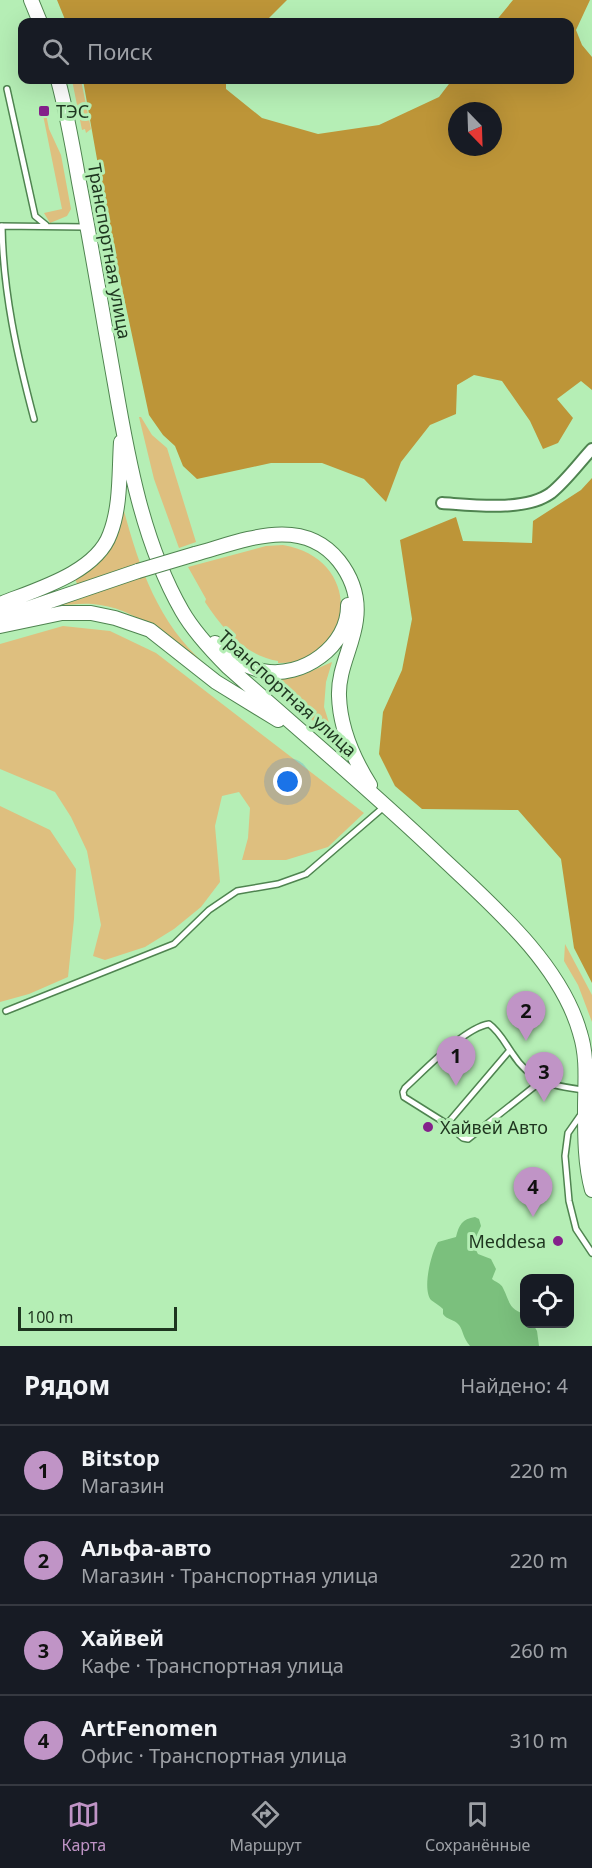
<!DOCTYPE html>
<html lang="ru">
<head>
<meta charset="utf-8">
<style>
	:root { --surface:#171b24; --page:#242831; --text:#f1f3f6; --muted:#9ea1a6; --line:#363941; --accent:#c094c6 }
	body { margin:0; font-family:"Noto Sans",sans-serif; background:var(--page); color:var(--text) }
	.controls { position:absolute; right:18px; bottom:18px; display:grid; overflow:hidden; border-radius:12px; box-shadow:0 6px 24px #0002 }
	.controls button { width:54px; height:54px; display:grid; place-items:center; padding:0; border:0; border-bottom:2px solid var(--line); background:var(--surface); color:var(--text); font:30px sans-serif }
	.compass { position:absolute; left:448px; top:102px; width:54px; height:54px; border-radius:50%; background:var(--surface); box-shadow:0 6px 24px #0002; rotate:157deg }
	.scale { position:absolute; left:18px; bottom:15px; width:159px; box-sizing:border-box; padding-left:6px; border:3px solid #1e351f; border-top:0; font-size:16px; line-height:21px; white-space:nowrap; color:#1e351f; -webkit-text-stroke:4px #b5eeb5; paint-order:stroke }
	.you { position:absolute; left:288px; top:782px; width:21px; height:21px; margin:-15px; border:4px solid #fff; border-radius:50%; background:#1a73e8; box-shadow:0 0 0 9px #1a73e833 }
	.badge { display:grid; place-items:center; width:39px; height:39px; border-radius:50%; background:var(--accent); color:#111; font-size:20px; font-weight:700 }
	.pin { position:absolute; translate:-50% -50px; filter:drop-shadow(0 2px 3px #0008) }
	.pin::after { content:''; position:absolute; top:32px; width:21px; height:18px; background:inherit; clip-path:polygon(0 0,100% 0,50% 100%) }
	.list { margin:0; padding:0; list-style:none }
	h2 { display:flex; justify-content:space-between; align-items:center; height:78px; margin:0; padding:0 24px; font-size:26px }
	h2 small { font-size:20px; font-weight:400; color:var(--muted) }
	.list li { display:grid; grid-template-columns:39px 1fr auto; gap:18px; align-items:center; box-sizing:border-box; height:90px; padding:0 24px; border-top:2px solid var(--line) }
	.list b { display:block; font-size:22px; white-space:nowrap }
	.list p { margin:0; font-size:20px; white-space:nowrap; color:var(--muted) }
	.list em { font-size:20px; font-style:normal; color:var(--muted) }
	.icon { flex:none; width:33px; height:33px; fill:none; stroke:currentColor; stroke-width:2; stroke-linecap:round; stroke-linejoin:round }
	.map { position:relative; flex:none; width:592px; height:1346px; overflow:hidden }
	.search { position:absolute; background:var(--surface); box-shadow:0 6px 24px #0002; left:18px; right:18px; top:18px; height:66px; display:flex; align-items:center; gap:15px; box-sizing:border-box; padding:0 21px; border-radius:12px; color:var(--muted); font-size:22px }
	.sheet { height:438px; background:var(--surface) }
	nav { display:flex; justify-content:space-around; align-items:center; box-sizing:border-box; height:84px; border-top:2px solid var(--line); background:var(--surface); font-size:16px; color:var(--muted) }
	nav a { display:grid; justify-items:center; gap:3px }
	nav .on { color:var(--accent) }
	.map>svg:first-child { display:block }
	.green { fill:#debf7f }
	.forest { fill:#bd9538; fill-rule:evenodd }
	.water { fill:#7bc07d }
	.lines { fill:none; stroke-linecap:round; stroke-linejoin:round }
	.lane-casing { stroke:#4f8450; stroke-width:8 }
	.street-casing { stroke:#4f8450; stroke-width:14 }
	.secondary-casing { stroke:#4f8450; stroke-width:16 }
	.lane { stroke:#fff; stroke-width:5 }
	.street { stroke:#fff; stroke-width:10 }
	.secondary { stroke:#fff; stroke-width:14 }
	.secondary-bridge-casing { stroke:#4f8450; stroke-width:16; stroke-linecap:butt }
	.secondary-bridge { stroke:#fff; stroke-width:14 }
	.poi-dot { fill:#84218b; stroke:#b5eeb5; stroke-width:2 }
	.labels { text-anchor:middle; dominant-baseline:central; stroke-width:6; stroke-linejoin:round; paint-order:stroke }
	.poi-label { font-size:18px; fill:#1e351f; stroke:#b5eeb5; text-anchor:start }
	.street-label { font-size:18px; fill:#1e351f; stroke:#b5eeb5 }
</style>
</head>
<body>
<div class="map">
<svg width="592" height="1346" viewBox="0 0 592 1346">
	<rect width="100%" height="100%" fill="#b5eeb5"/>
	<!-- green -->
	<path class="green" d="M72 80H81L91 129 86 133 85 129 82 130Z
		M45 109 49 129 61 155 71 209 67 216 50 223 44 213 62 209 42 110Z
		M139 417H141L152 435 167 448 196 542 179 548 154 479Z
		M124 511C139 567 159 624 204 663L202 665C170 640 136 607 92 604 82 603 70 605 59 605L83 598 73 574 116 534Z
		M283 545C366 559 356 664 278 663V661C244 655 223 629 205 602L206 599 188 567 266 546Z
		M63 626 110 631 156 653 364 813 328 847 286 860H242L248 838 250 808 239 792 222 796 215 826 220 882 201 907 174 929 145 947 105 960 93 956 101 925 87 851 71 817 55 792 0 769V644Z
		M332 662 326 682 324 707 331 729 328 733 258 676 292 678 305 674Z
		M0 806 50 830 76 869 74 919 68 977 29 994 0 1002Z
		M565 944 592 995V1022L578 985 564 961Z"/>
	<!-- forest -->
	<path class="forest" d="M57 0H287L265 22H66Z
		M513 0H590L576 30 582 45 592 57V390L581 381 557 399 573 418 558 443 543 449 530 421 502 381 474 375 457 385 456 414 430 425 401 462 386 502 364 479 322 463H271L197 479 183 466 175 446 163 435 149 415 109 227 83 80H226V89L262 118 318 134 379 125 439 97 452 80H570V22H495ZM457 111H493V147H457Z
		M592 478V983L574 948 561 859 518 810 422 809 395 786 379 754 383 712 402 670 412 619 400 540 456 517 463 541 532 543 533 521 581 490Z"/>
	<!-- water -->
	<path class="water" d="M475 1217 479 1219 481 1226C476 1237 472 1243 478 1254L491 1259 496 1269 492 1279C495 1282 501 1283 503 1288 510 1302 508 1308 524 1314V1324H533L537 1331 539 1346H470C463 1338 463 1330 459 1325 454 1319 447 1320 443 1314V1309C440 1306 435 1303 431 1300 422 1289 431 1253 438 1242L456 1237C459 1225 462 1219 475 1217Z"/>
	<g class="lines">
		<!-- lane casing -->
		<g class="lane-casing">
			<path id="lane" d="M7 89 35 216 46 225
				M0 226 86 227
				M2 226C3 292 17 355 34 419
				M6 1011 174 944 209 910 237 891 278 884 306 874 385 806
				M540 1082 468 1139 463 1138 447 1124 404 1097 403 1092 405 1088C425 1070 464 1028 489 1024 499 1031 505 1043 512 1053 531 1083 552 1086 584 1090
				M582 1113 568 1133 565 1156 569 1201 576 1229 592 1253
				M447 1124 510 1050"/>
		</g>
		<!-- street casing -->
		<g class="street-casing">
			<path id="street" d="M442 503C472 505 525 512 551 493 566 481 579 463 592 449"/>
		</g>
		<!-- secondary casing -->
		<g class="secondary-casing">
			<path id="secondary" d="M31 0 40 22
				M58 80C67 113 73 148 79 182 92 249 103 317 115 384 128 460 143 543 182 611 194 632 211 650 228 667 299 730 372 791 441 857 492 905 561 964 580 1033 588 1058 585 1083 585 1109 585 1137 585 1164 592 1190
				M195 554C243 541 302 514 339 561 353 579 359 598 356 620 353 646 338 669 339 696 340 728 353 758 370 785
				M0 604C35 590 96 573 110 534 121 506 119 472 121 442
				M0 618 138 571
				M0 626 62 613H91L115 618 150 630 216 682 278 720
				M215 643C229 656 244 667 263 671 302 679 349 646 348 605"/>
		</g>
		<!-- lane -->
		<use href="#lane" class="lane"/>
		<!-- street -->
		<use href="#street" class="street"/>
		<!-- secondary -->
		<use href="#secondary" class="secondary"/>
		<!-- secondary-bridge casing -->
		<g class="secondary-bridge-casing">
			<path id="secondary-bridge" d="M138 571 195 554"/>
		</g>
		<!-- secondary-bridge -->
		<use href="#secondary-bridge" class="secondary-bridge"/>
	</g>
	<!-- markers -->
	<g class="poi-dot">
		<rect x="38" y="105" width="12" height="12" rx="3"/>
		<circle cx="428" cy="1127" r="6"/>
		<circle cx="558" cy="1241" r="6"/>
	</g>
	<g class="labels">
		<!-- poi labels -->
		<g class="poi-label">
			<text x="56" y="111">ТЭС</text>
			<text x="440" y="1127">Хайвей Авто</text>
			<text x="546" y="1241" text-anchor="end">Meddesa</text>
		</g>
		<!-- street labels -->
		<g class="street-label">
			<text transform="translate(110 251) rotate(80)">Транспортная улица</text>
			<text transform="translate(288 693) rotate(42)">Транспортная улица</text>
		</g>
	</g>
</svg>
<div class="controls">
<button><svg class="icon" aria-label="locate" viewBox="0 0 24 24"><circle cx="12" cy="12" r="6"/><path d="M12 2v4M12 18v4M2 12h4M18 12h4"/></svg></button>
</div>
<svg class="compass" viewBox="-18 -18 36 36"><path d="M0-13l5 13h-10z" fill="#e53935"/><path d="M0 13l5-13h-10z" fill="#9ea1a6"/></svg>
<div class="scale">100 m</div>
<div class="you"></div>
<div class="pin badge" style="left:456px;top:1086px">1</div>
<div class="pin badge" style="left:526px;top:1041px">2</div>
<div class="pin badge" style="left:544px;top:1102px">3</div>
<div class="pin badge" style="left:533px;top:1217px">4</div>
<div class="search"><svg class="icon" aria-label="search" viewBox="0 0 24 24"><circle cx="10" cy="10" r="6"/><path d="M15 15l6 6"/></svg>Поиск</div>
</div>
<section class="sheet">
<h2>Рядом<small>Найдено: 4</small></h2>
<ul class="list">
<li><span class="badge">1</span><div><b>Bitstop</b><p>Магазин</p></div><em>220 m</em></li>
<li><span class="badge">2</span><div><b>Альфа-авто</b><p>Магазин · Транспортная улица</p></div><em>220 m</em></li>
<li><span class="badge">3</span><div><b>Хайвей</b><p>Кафе · Транспортная улица</p></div><em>260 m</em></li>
<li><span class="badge">4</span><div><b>ArtFenomen</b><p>Офис · Транспортная улица</p></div><em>310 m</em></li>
</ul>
</section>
<nav>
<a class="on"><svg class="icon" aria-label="map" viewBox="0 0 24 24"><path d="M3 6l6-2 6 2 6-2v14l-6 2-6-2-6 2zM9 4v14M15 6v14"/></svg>Карта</a>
<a><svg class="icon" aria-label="directions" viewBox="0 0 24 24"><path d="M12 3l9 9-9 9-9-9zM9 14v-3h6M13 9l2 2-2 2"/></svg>Маршрут</a>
<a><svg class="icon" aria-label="saved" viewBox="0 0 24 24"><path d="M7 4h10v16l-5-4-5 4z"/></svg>Сохранённые</a>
</nav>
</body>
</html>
